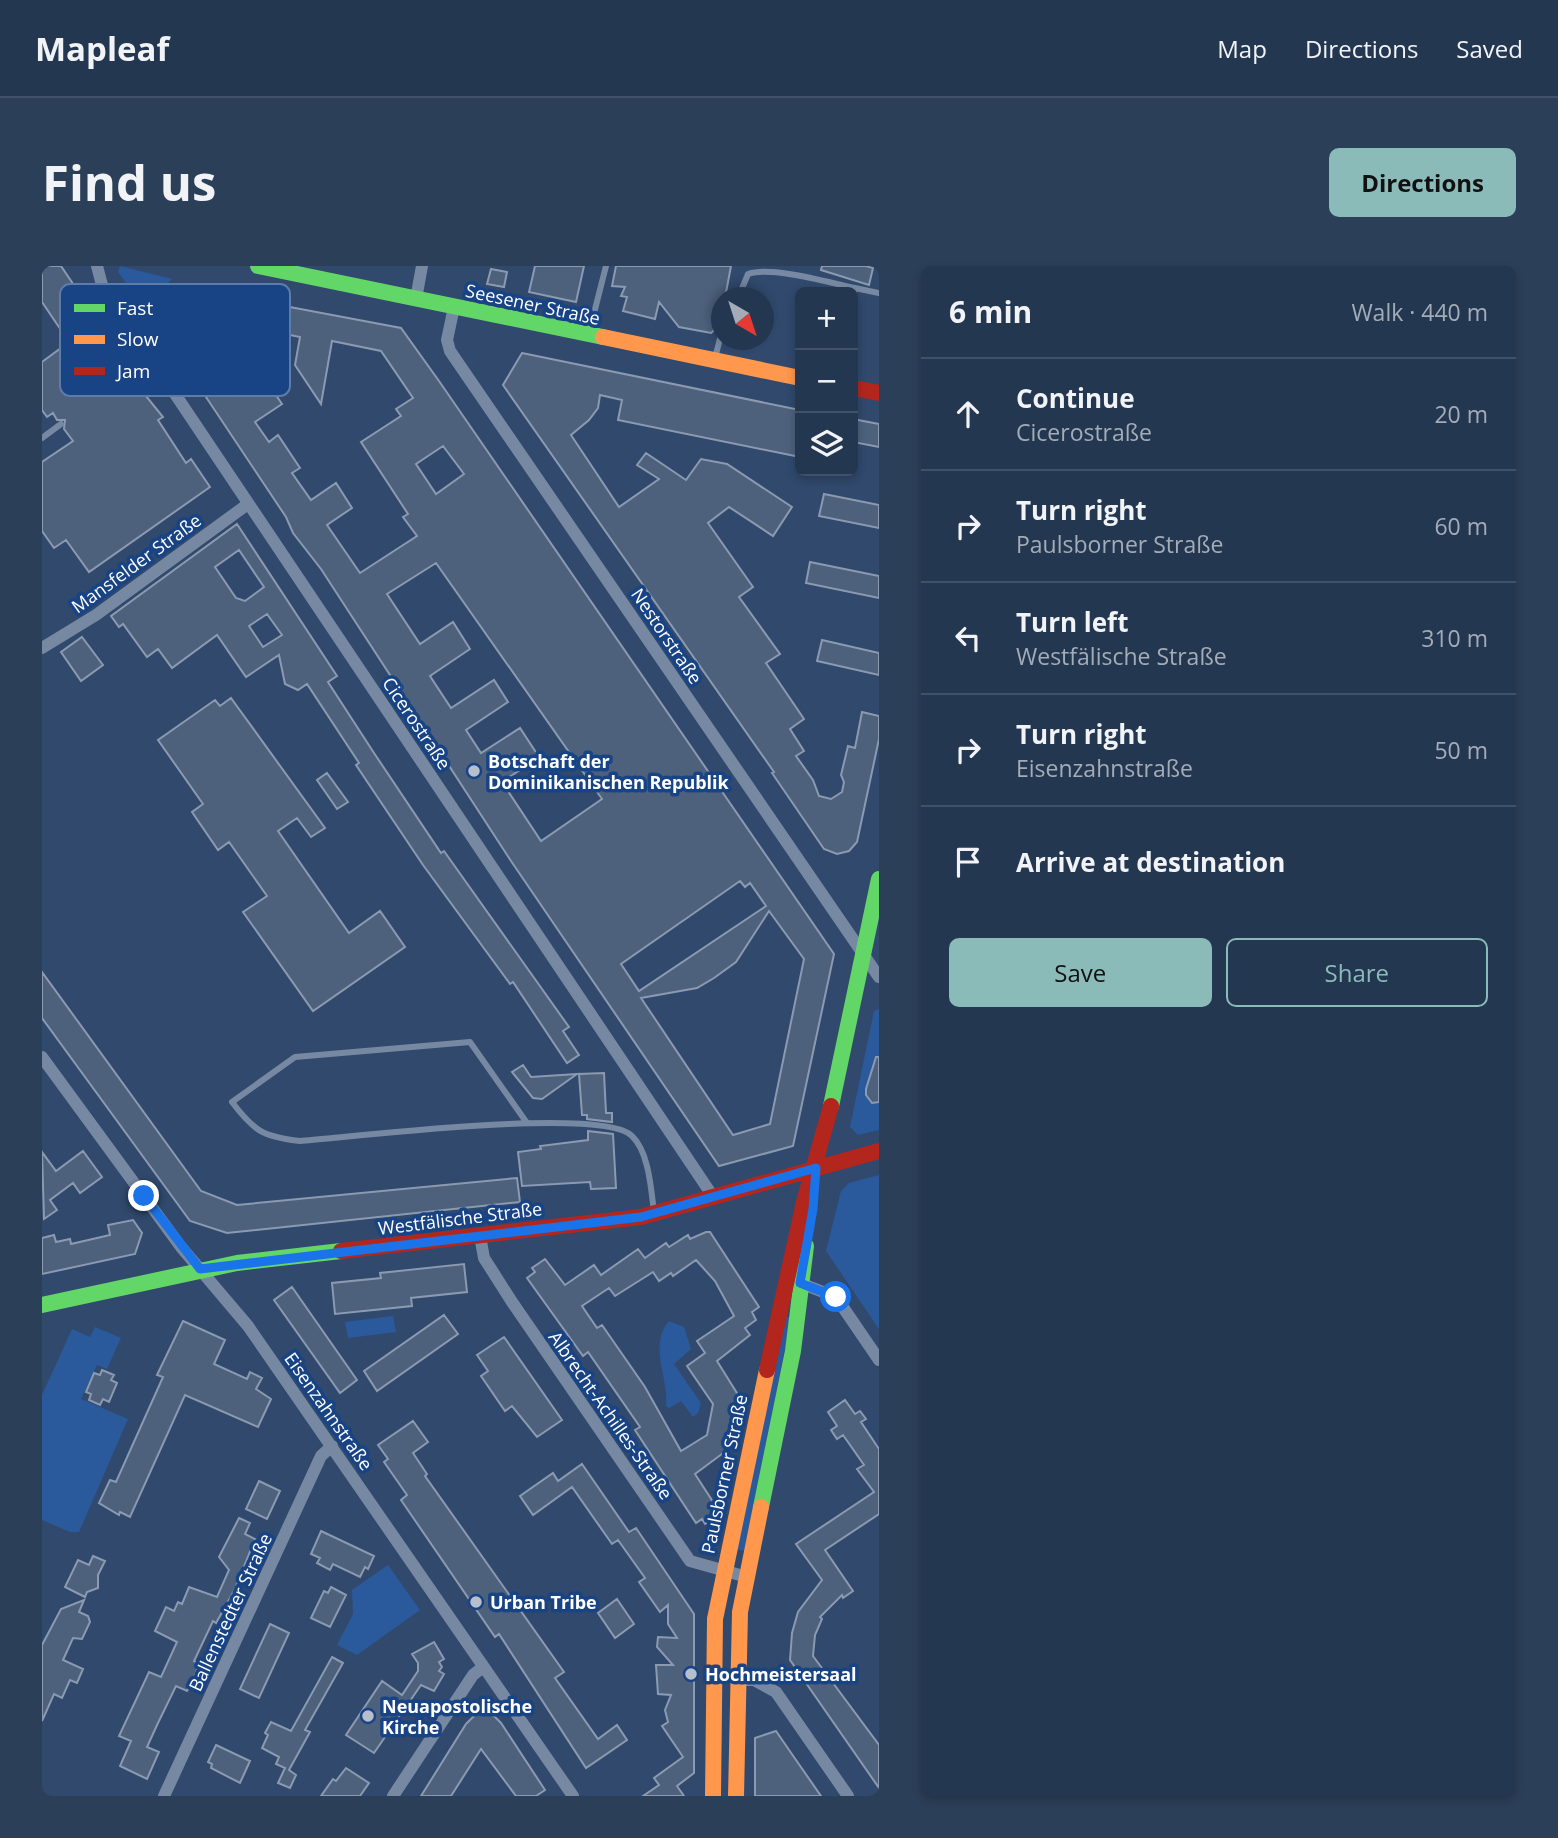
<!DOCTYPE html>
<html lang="en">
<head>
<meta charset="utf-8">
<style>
	:root { --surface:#243751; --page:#2c3f58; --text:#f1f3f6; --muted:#a3acb7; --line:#415168; --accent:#8bbbb9 }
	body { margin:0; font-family:"Open Sans",sans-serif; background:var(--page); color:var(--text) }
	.controls { position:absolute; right:21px; top:21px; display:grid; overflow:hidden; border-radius:10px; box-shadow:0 4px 10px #0003 }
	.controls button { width:63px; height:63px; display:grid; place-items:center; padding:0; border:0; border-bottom:2px solid var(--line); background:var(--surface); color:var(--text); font:35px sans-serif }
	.compass { position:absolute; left:669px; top:21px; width:63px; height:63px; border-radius:50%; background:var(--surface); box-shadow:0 4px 10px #0003; rotate:141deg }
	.stop { position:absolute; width:21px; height:21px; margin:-16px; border:5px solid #1a73e8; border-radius:50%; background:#fff }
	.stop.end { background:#1a73e8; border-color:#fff; box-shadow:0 2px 7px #0008 }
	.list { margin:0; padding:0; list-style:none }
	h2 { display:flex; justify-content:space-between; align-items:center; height:91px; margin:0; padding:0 28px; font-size:30px }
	h2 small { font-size:23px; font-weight:400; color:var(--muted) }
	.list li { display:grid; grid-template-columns:46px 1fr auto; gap:21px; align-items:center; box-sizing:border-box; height:112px; padding:0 28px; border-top:2px solid var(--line) }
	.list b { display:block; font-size:26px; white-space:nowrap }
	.list p { margin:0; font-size:23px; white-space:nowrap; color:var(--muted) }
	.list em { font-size:23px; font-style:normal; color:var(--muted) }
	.actions { display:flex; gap:14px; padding:21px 28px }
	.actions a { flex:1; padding:16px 0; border:2px solid var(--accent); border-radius:10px; text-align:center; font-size:24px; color:var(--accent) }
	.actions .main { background:var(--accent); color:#111 }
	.icon { flex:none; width:38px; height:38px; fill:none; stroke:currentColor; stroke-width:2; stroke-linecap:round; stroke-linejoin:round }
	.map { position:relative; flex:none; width:837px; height:1530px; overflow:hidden; border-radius:10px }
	header { display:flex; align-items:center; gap:42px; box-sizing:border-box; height:98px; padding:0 35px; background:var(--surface); border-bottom:2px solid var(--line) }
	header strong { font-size:33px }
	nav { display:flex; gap:38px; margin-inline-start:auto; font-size:24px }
	.intro { display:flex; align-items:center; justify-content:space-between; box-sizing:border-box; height:168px; padding:0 42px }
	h1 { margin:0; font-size:49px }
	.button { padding:18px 32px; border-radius:10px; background:var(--accent); color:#111; font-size:24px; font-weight:700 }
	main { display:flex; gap:42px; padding:0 42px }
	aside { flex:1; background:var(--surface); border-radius:10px; box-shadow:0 4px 10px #0003 }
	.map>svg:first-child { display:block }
	.green { fill:#2b5a9c }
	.building { fill:#4d617d; stroke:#8b9ab0; stroke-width:2; fill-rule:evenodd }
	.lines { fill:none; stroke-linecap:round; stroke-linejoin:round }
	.lane { stroke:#7789a2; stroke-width:6 }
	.street { stroke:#7789a2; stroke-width:12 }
	.fast { stroke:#63d668; stroke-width:16 }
	.slow { stroke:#ff974d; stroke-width:16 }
	.jam { stroke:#b3261e; stroke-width:16 }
	.route { stroke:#1a73e8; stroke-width:9 }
	.poi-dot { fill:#b7bfcc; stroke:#184485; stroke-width:2.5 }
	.labels { text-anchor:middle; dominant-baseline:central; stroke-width:7; stroke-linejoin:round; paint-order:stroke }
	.street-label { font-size:18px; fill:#fff; stroke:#184485 }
	.poi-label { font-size:18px; font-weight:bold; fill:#fff; stroke:#184485; text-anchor:start }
	.key { fill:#184485; stroke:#5d7caa; stroke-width:2 }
	.key-label { font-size:19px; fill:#fff }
</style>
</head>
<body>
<header>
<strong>Mapleaf</strong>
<nav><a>Map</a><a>Directions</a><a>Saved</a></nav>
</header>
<div class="intro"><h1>Find us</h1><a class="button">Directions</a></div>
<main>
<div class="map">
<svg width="837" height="1530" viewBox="0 0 837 1530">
	<rect width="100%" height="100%" fill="#30496c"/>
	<!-- green -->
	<path class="green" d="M78 0 130 13 114 29 106 47 76 6Z
		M837 743V864L816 869 808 861 832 745Z
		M837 909V1063L784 985 799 925 807 917Z
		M351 1050 354 1066 306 1072 303 1056Z
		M742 1050 749 1052 703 1285 692 1283Z
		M627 1055 642 1061 649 1083 632 1098 659 1137 656 1147 651 1151 639 1135 627 1142 624 1140C627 1112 606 1080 627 1055Z
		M53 1061 79 1072 65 1103 55 1099 39 1133 86 1153 37 1266H28L0 1254V1129L30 1063 48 1071Z
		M346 1299 378 1344 315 1389 295 1379 311 1348 310 1324Z"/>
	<!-- building -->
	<path class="building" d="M0 0H19L54 52 51 56 62 72 68 69 90 100 89 109H96L100 115 95 119 121 151 116 154 144 197 149 193 168 221 47 306 24 274 12 282 0 265V196L31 175 22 163 23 154H15L11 147 5 151 0 144V96L27 76 0 36Z
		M493 0H542L534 36 487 26Z
		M574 0H689L683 32H680L677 60 669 67 637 61 617 36 613 53 581 45 585 31 579 30 583 21 570 20Z
		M780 0H824L831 2 827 19 779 4Z
		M449 3 465 6 462 21 445 18Z
		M137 20 359 62 397 115 792 688 751 880 677 900 469 595 279 303 251 267 244 251 116 59V44L125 27ZM184 56 258 71 253 99 279 138 290 75 339 85 371 132 354 143 359 150 319 176 366 248 361 251 375 270 318 307 285 259 310 242 294 217 269 234 250 207 258 202 236 169 227 176 213 156 240 138 223 113 196 130 171 93 164 80V69L170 59ZM401 180 422 208 394 228 374 198ZM394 297 560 533 499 575 460 516 497 491 478 462 439 487 424 464 466 436 452 414 409 442 388 410 428 383 411 356 378 378 345 328ZM698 615 703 621 708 617 724 640 597 725 579 698ZM727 645 762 693 728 858 691 869 599 732 655 722 672 712 694 696Z
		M480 87 758 144V191L576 154 580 134 558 129 556 142 547 154 529 169 577 241 617 213 595 199 604 187 644 214 659 193 685 198 750 241 731 270 687 241 666 257 711 321 697 331 738 388 724 397 762 453 748 463 762 485 754 490 771 514 777 530 789 533 800 526 802 516 799 509 806 480 813 482 820 446 837 450V473L815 576 807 585 795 588 782 583 730 507 732 506 461 119Z
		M811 153 837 158V181L811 176Z
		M782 228 837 239V262L777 250Z
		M195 258 295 410 286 416 332 487 399 587 402 585 527 761 521 765 537 789 525 797 471 716 468 718 381 599 314 499 317 497 265 418 256 424 243 418 237 389 204 411 175 369 130 402 116 383 105 391 81 358 77 361 69 350ZM197 284 222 321 203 335 194 332 173 301ZM225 348 240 369 221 381 207 360Z
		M768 296 837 310V332L764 317Z
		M40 371 61 399 39 415 19 386Z
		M780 374 837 387V409L775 395Z
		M189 432 283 562 269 571 255 552 236 565 307 667 338 645 363 681 271 745 201 646 225 630 187 576 176 584 150 546 161 538 116 474 173 434 178 440Z
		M285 507 306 536 295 543 275 514Z
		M0 706 159 925 195 939 475 912 478 936 185 967 148 955 0 752Z
		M834 791H837V836L830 837 824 829V823Z
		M481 799 489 811 535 808 500 833 491 832 470 806Z
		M562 807 564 847H570V856L545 853V849H540L537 808Z
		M546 865 571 868 574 922 549 923 548 916 480 920 476 886 499 883 498 880 546 874Z
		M41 885 60 911 38 927 31 917 8 934 15 944 2 953 0 886 14 905Z
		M91 954 100 967 93 988 0 1008V972L12 969 14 976 28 973 29 978 68 969 66 959Z
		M664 966H668L717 1041 710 1046 714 1054 703 1062 708 1069 675 1095 698 1132 688 1182 653 1208 675 1242 669 1246 673 1252 663 1258 660 1253 654 1257 593 1164 598 1161 546 1086 541 1090 485 1012 493 1006 490 1002 503 993 523 1019 552 999 559 1009 596 983 603 992 624 977 627 981 646 969 648 973ZM654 994 673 1015 692 1050 655 1075 663 1087 645 1100 671 1138 665 1169 639 1185 603 1121 560 1059 555 1062 540 1040 567 1022 573 1030 611 1006 617 1015 629 1007 631 1010Z
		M422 998 425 1026 369 1032 370 1040 293 1048 290 1017 339 1012 338 1007Z
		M250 1021 315 1114 298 1127 232 1034Z
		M402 1049 416 1068 335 1125 322 1105Z
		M141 1055 183 1074 172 1098 205 1113 208 1106 220 1112 214 1123 229 1133 216 1161 143 1129 88 1251 78 1246 77 1249 57 1237 68 1214 74 1216 121 1111 115 1109Z
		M462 1071 520 1154 495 1171 470 1140 463 1145 439 1110 446 1105 435 1089Z
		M60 1104 72 1109 69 1114 75 1117 67 1136 61 1133 58 1139 47 1134 49 1128 44 1126 52 1107 58 1109Z
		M803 1134 813 1148 818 1145 824 1153 819 1156 837 1183V1248L783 1284 811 1325 801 1332 800 1329 778 1351 780 1353 773 1369 771 1390 837 1479V1522L748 1394 750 1367 756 1346 780 1314 754 1278 832 1226 815 1203 822 1199 801 1169 795 1173 789 1164 795 1160 786 1146Z
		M371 1155 386 1176 371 1187 385 1208 383 1210 522 1406 513 1412 556 1473 575 1459 585 1474 544 1502 457 1368 453 1371 359 1234 365 1229 342 1196 346 1193 336 1179Z
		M540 1198 587 1266 594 1262 652 1348V1507L635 1520 642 1530H601L617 1519 612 1512 641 1491 620 1460 626 1456 623 1444 629 1429 616 1428 614 1399H631L615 1381 616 1371 635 1372 626 1358V1339L618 1346 597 1316 603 1312 576 1274 570 1278 530 1221 491 1249 478 1230 511 1207 516 1215Z
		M217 1215 238 1225 225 1253 204 1243Z
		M197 1252 208 1257 203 1268 213 1273 193 1323 174 1357 171 1355 152 1395 158 1398 145 1425 134 1420 116 1457 105 1481 117 1486 105 1513 78 1500 89 1475 77 1470 107 1406 119 1411 135 1376 113 1365 124 1341 132 1345 136 1336 140 1338 147 1321 175 1331 187 1304 177 1291Z
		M279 1265 332 1290 326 1303 323 1301 318 1311 291 1298 288 1304 275 1297 278 1292 269 1288Z
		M51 1290 63 1295 56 1309V1322L45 1326 43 1331 23 1321 36 1294 47 1299Z
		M289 1321 304 1329 288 1361 269 1352 282 1325 286 1327Z
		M575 1333 592 1358 573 1372 556 1347Z
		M42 1334 37 1346 46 1350 48 1356 40 1373 31 1372 21 1394 41 1403 35 1417 28 1414 20 1432 12 1428 0 1455V1379L19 1343Z
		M228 1358 247 1367 217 1432 198 1423Z
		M392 1376 402 1393 397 1396 400 1401 397 1405 402 1408 392 1425 379 1419 332 1487 304 1469 340 1415 360 1429 376 1405V1397L370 1388Z
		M290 1391 301 1397 263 1464 268 1466 247 1504 254 1509 248 1522 236 1517 243 1502 234 1498 237 1491 220 1482 226 1469 223 1467 229 1456 249 1465Z
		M438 1444H446L459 1457 503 1524 494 1530H474L439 1483 409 1530H379L424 1458Z
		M734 1465 754 1494 779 1530H713V1472Z
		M174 1479 208 1495 198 1517 169 1502 170 1498 166 1496Z
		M304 1502 327 1517 318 1530H279L291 1513 294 1515Z"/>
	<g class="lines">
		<!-- lane -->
		<path class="lane" d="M811 29 813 22 837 27
			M696 32 706 8C730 0 785 16 813 22
			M547 67 564 0
			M673 92 680 65
			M93 105 110 92
			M0 172 19 158
			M485 857 428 776 253 791 190 836C212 865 221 871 258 875 310 871 561 840 590 870 607 886 609 923 612 946"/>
		<!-- street -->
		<path class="street" d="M55 0 60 19 672 932
			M374 33 380 0
			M412 41 405 74 408 85 837 711
			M0 382 54 349 206 238
			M0 791 139 981 206 1060 531 1530
			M438 970 442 992 470 1036 648 1295 705 1311
			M758 1017 794 1031 837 1094
			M695 1414H712L734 1426 806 1530
			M122 1530 279 1190 290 1180
			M351 1530 431 1409 441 1401"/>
		<!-- fast -->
		<path class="fast" d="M216 0 561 71
			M789 840 837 613
			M0 1039 195 997 299 985
			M719 1241 751 1085 764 980"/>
		<!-- slow -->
		<path class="slow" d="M561 71 758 112
			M671 1530 673 1353 725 1104
			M694 1530 698 1346 719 1241"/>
		<!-- jam -->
		<path class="jam" d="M811 122 837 127
			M299 985 599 951 837 885
			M725 1104 762 936 789 840"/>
	</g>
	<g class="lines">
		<!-- route -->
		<path class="route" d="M102 930 158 1003 599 951 774 902 771 943 758 1017 794 1031"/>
	</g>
	<!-- markers -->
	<g class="poi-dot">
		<circle cx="432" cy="505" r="7"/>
		<circle cx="434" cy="1336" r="7"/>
		<circle cx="649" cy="1408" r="7"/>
		<circle cx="326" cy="1450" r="7"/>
	</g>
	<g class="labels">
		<!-- street labels -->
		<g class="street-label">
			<text transform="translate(491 38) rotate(12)">Seesener Straße</text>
			<text transform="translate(94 297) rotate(-36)">Mansfelder Straße</text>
			<text transform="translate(625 370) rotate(56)">Nestorstraße</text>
			<text transform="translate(375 457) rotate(56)">Cicerostraße</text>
			<text transform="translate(418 952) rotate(-7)">Westfälische Straße</text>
			<text transform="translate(287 1145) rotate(55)">Eisenzahnstraße</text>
			<text transform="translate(569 1149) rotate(55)">Albrecht-Achilles-Straße</text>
			<text transform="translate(682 1208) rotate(-78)">Paulsborner Straße</text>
			<text transform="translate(188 1346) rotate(-65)">Ballenstedter Straße</text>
		</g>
		<!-- poi labels -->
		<g class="poi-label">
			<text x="446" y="495">Botschaft der<tspan x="446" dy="21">Dominikanischen Republik</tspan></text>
			<text x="448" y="1336">Urban Tribe</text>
			<text x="663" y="1408">Hochmeistersaal</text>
			<text x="340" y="1440">Neuapostolische<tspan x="340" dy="21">Kirche</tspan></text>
		</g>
	</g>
	<!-- legend -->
	<rect x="18" y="18" width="230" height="112" rx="10" class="key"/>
	<rect x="32" y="38" width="31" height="8" fill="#63d668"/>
	<rect x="32" y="69" width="31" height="9" fill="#ff974d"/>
	<rect x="32" y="101" width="31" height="8" fill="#b3261e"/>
	<g class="key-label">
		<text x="75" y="49">Fast</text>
		<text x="75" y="80">Slow</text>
		<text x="75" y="112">Jam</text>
	</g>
</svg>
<div class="controls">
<button>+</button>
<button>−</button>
<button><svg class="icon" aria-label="layers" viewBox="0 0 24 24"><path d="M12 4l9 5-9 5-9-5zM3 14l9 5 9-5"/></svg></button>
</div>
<svg class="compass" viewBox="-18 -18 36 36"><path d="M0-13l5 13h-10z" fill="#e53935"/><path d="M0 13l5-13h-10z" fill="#a3acb7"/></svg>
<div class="stop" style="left:794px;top:1031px"></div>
<div class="stop end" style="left:102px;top:930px"></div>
</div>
<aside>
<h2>6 min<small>Walk · 440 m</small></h2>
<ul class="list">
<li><svg class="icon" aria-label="ahead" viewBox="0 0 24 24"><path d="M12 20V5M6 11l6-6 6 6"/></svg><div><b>Continue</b><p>Cicerostraße</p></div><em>20 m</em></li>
<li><svg class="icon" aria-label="right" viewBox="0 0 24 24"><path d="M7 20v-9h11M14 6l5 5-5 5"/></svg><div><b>Turn right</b><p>Paulsborner Straße</p></div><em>60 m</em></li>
<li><svg class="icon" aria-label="left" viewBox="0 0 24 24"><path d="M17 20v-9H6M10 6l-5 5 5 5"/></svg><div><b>Turn left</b><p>Westfälische Straße</p></div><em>310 m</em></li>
<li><svg class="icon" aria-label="right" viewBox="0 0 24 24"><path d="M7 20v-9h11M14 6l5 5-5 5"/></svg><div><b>Turn right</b><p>Eisenzahnstraße</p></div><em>50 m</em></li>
<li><svg class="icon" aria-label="arrive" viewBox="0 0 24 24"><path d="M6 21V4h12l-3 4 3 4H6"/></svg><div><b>Arrive at destination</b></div></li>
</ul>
<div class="actions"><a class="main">Save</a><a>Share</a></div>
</aside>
</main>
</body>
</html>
